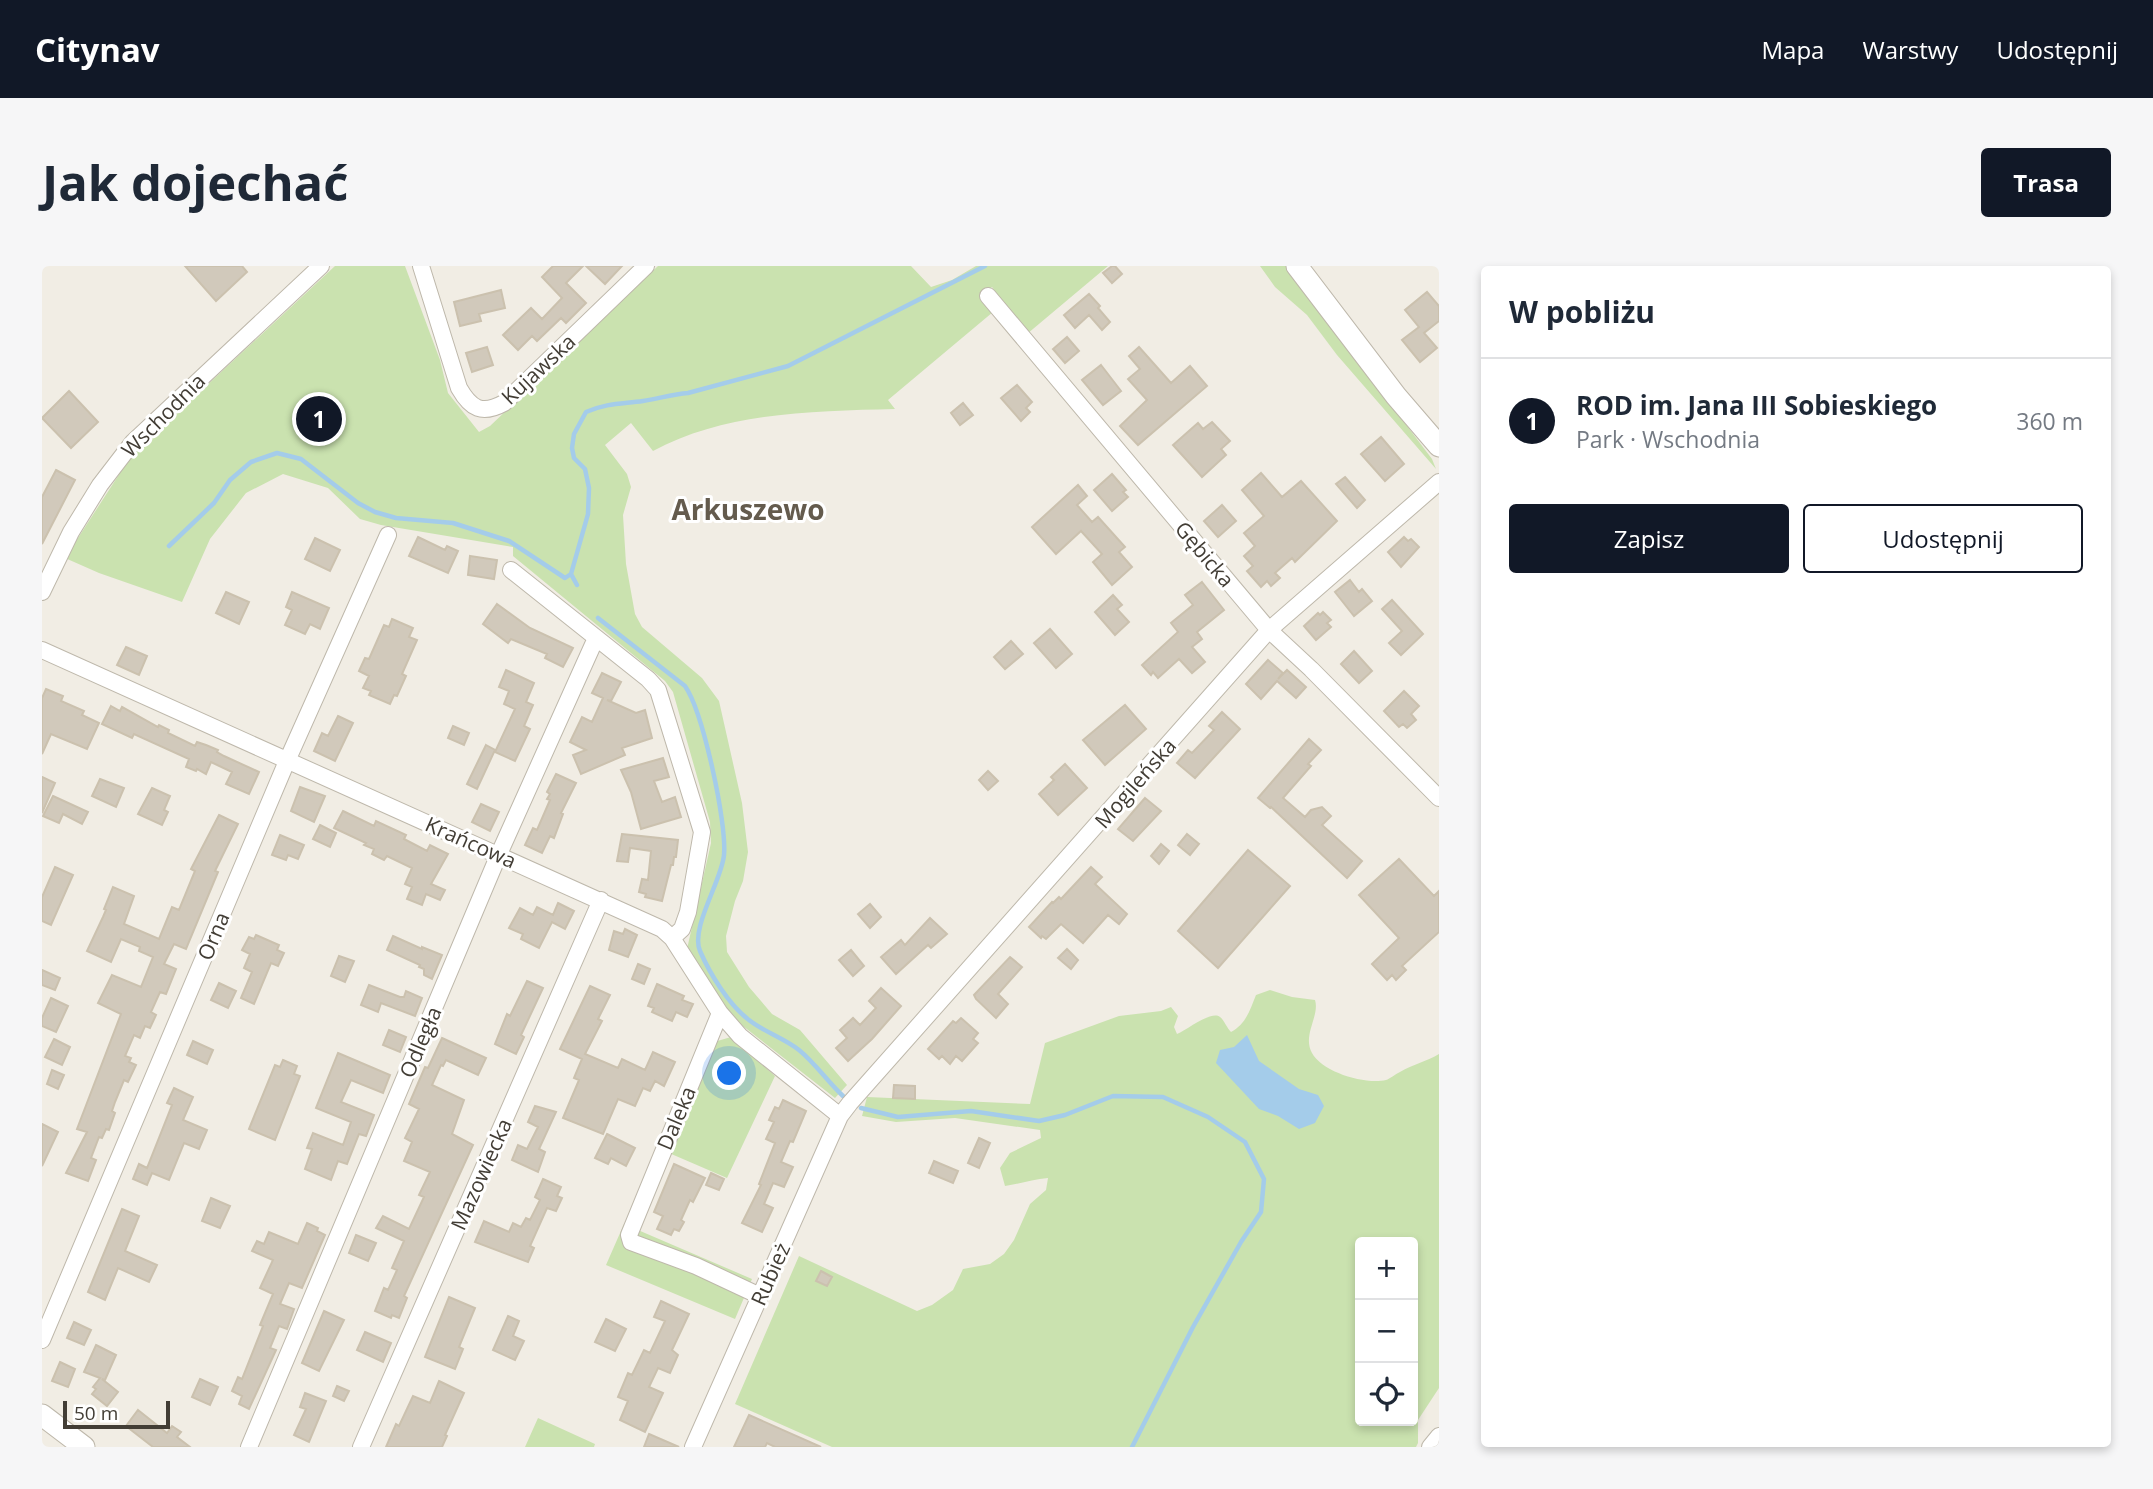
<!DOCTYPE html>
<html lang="pl">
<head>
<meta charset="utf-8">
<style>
	:root { --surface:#fff; --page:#f6f6f7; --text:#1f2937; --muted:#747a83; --line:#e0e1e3; --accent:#111827 }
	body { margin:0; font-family:"Open Sans",sans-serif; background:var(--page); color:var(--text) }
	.controls { position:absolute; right:21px; bottom:21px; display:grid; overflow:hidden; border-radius:7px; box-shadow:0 4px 10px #0003 }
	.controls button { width:63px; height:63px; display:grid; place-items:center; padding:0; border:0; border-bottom:2px solid var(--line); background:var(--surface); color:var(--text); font:35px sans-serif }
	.scale { position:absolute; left:21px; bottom:18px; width:107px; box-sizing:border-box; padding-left:7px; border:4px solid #423d35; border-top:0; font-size:19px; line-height:24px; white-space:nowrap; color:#423d35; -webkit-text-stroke:5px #fff; paint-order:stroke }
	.you { position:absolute; left:688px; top:808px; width:24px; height:24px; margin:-18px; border:5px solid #fff; border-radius:50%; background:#1a73e8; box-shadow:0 0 0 10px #1a73e833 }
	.badge { display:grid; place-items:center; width:46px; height:46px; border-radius:50%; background:var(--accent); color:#fff; font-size:23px; font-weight:700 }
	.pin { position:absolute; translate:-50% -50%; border:4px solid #fff; box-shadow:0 2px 7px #0006 }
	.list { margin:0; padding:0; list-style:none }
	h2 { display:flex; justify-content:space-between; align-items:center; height:91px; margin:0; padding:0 28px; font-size:30px }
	h2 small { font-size:23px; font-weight:400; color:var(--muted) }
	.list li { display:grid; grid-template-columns:46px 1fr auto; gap:21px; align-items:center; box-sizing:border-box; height:126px; padding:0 28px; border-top:2px solid var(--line) }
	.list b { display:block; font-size:26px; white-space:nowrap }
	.list p { margin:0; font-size:23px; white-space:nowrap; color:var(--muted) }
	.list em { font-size:23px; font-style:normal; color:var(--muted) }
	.actions { display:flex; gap:14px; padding:21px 28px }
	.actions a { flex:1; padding:16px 0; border:2px solid var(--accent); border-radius:7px; text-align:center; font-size:24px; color:var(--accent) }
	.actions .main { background:var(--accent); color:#fff }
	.icon { flex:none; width:38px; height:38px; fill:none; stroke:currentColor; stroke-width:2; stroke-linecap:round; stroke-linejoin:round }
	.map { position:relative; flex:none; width:1397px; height:1181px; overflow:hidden; border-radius:7px }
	header { display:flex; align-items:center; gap:42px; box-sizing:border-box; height:98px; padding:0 35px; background:var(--accent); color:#fff }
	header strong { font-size:33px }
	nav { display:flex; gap:38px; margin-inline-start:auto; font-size:24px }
	.intro { display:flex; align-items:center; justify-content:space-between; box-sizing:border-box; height:168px; padding:0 42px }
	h1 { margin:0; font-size:49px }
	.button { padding:18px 32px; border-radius:7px; background:var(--accent); color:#fff; font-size:24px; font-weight:700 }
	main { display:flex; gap:42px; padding:0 42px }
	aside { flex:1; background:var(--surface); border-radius:7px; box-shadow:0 4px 10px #0003 }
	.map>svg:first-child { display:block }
	.green { fill:#cae2af; fill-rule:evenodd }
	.water { fill:#a4ccea }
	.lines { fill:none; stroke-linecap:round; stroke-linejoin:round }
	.stream { stroke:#a4ccea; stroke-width:4.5 }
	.building { fill:#d1c9bb; stroke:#cbc1ae; stroke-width:2 }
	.minor-casing { stroke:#beb8ab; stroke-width:18 }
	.tertiary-casing { stroke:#beb8ab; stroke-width:23 }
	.minor { stroke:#fff; stroke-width:16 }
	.tertiary { stroke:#fff; stroke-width:21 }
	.labels { text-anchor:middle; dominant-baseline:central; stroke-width:6; stroke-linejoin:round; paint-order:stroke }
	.street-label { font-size:21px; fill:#423d35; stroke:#fff }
	.district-label { font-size:28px; font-weight:bold; fill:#645b4d; stroke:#fff }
</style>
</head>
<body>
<header>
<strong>Citynav</strong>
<nav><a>Mapa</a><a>Warstwy</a><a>Udostępnij</a></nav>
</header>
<div class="intro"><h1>Jak dojechać</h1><a class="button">Trasa</a></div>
<main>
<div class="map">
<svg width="1397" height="1181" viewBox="0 0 1397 1181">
	<rect width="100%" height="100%" fill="#f1ede4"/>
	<!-- green -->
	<path class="green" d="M293 0H363L398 94 406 127 437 166 448 160 616 0H869L889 21 910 14 934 0H1066L985 68 950 21 938 31 951 46 846 134 853 143C772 145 683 146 611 185L589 157 563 179 585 208 589 221 581 249 584 298 593 348 600 361 660 412 677 435 700 537 706 586 701 615 693 635 684 670 685 686 707 721 730 748 758 764 805 819 793 832 692 753 645 683 669 577 668 556 631 426 623 415 471 290V281L339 259 318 253 286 222 241 208 204 227 168 273 140 336 57 307 23 292 89 190Z
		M1218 0H1244L1390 193 1394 203 1295 89 1265 49 1233 21Z
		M1228 724 1250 731 1273 734C1278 750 1260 769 1270 787 1280 806 1323 819 1344 814 1348 813 1353 808 1358 806 1371 798 1384 796 1397 788V1122L1376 1154V1177L1374 1181H790L693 1138 757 990 875 1045 890 1039 911 1024 921 1003 948 998 962 988 972 974 988 938 1004 924 1006 912C991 913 978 918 963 920L958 902 968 887 999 872 998 864 913 852 854 856 820 850 825 831 988 838 1003 777 1077 750 1119 745 1129 741 1136 750 1132 761 1135 768C1145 764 1169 744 1178 751 1182 754 1185 762 1189 766 1204 758 1208 744 1214 729ZM1318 976H1371V1155H1318Z
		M689 771 733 810 685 912 627 887 672 776Z
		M582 958 710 1013 693 1053 564 999Z
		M496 1152 553 1178 552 1181H483Z"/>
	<!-- water -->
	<path class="water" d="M1205 769 1217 795 1257 823 1276 829 1282 840 1273 857 1257 863 1236 850 1217 843 1174 797 1178 784 1192 781Z"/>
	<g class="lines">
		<!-- stream -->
		<path class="stream" d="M127 280 172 237 188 214 209 196 235 187 259 193 316 237 333 246 354 252 411 257 467 275 523 312 529 308
			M535 319 529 308 546 248 547 222 543 203 532 192 530 182 532 168 544 146C565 137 579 138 601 135 616 133 630 128 646 127L746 100 943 0
			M556 352 643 420C661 446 685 557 682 589 680 614 648 662 658 685 668 708 687 739 707 754 722 766 742 772 757 784 773 797 786 816 801 830
			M819 842 856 851 929 845 997 855 1023 849 1071 830 1121 831 1166 851 1203 876 1222 913 1219 946 1199 976 1151 1061 1090 1181"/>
	</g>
	<!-- building -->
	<path class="building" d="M143 0H200L205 6 174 35Z
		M511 0H541L524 17 544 37 524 57 519 52 495 75 490 70 476 84 461 69 489 42 500 53 520 32 500 11Z
		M544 0H580L563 18Z
		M1070 0H1073L1080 8 1070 17 1061 7Z
		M459 24 463 42 437 48 439 55 418 60 412 36Z
		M1385 26 1397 40V55L1382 67 1395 82 1378 96 1360 74 1377 61 1363 44Z
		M1047 28 1058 40 1056 42 1068 56 1060 64 1047 49 1033 62 1022 49Z
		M1025 71 1037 85 1023 97 1011 83Z
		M445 81 451 99 430 106 424 87Z
		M1097 81 1129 117 1148 100 1165 120 1096 179 1078 160 1105 134 1086 113 1098 103 1087 90Z
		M1059 99 1079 125 1061 139 1040 114Z
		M975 119 990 136 984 142 988 146 979 155 959 132Z
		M27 125 56 156 29 182 0 152Z
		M921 137 931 149 918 159 909 147Z
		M1170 156 1188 175 1179 183 1184 189 1160 211 1131 179 1156 157 1161 163Z
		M1339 171 1362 198 1343 215 1319 188Z
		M14 204 33 214 0 278V231Z
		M1219 207 1240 231 1259 215 1295 255 1253 296 1250 292 1233 307 1238 312 1229 320 1225 315 1219 321 1205 305 1211 300 1202 290 1213 280 1202 267 1222 250 1200 224Z
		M1070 208 1084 224 1081 226 1086 231 1070 245 1052 224Z
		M1303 211 1323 234 1315 242 1294 218Z
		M1036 219 1045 230 1035 239 1050 256 1056 251 1083 281 1077 286 1090 301 1070 319 1051 296 1060 288 1039 265 1014 288 990 261Z
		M1180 239 1194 255 1176 271 1162 255Z
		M376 271 403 284 405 280 416 285 406 307 367 290Z
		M1362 271 1366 275 1369 273 1377 281 1359 301 1346 286Z
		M273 272 298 284 288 305 263 293Z
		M428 290 455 294 452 313 426 309Z
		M1308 314 1317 326 1320 323 1330 335 1312 350 1293 326Z
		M1160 316 1182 344 1155 366 1160 373 1150 381 1163 396 1150 407 1137 393 1116 412 1111 406 1109 409 1100 399 1136 366 1129 357 1151 339 1143 329Z
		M184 326 207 336 197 358 174 347Z
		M250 326 287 342 278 363 268 358 263 368 243 359 250 344 244 341Z
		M1071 329 1080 339 1075 343 1087 356 1073 369 1053 346Z
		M1350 334 1381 368 1359 389 1347 377 1360 365 1340 343Z
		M455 338 488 362 531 382 521 401 503 392 505 388 469 373 466 377 441 358Z
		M1281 346 1289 354 1285 357 1289 361 1274 374 1262 360 1276 347 1278 349Z
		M350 353 371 362 367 371 375 374 360 408 364 410 355 430 352 429 348 438 327 429 329 425 321 422 327 410 317 405 323 392 327 393 342 359 347 361Z
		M1008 363 1030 388 1014 402 992 377Z
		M969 375 981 388 963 403 952 391Z
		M84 381 105 390 97 409 75 399Z
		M1312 385 1330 405 1317 417 1299 398Z
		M1226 394 1241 407 1236 413 1245 404 1264 421 1254 432 1235 415 1219 433 1204 418Z
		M464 404 492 417 484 436 491 439 482 460 488 463 473 495 453 486 473 443 462 438 467 425 457 421Z
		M560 407 579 416 569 435 565 434 594 447 603 444 610 472 580 482 583 489 539 508 531 489 544 484 528 476 540 451 550 456 561 432 550 427Z
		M4 423 21 430 19 435 42 445 40 449 57 457 45 483 9 468 0 488V432Z
		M1362 425 1377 440 1369 448 1374 454 1365 462 1361 458 1357 461 1342 445Z
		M1083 439 1104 463 1063 499 1041 474Z
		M69 440 78 445 80 441 116 461 117 459 127 464 126 467 153 480 155 476 164 479 176 484 175 486 182 490 217 506 207 528 184 518 190 506 169 496 164 508 155 503 154 505 144 501 147 493 92 468 90 472 60 458Z
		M1180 446 1198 463 1153 512 1135 497 1146 484 1150 487 1172 464 1167 460Z
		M296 450 311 457 293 495 272 485 280 467 286 470Z
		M411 460 427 467 422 479 406 472Z
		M1267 473 1279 484 1266 498 1269 500 1241 532 1263 551 1269 544 1280 541 1289 550 1280 559 1320 595 1305 612 1229 541 1228 542 1216 532Z
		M444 479 453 484 435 523 425 518Z
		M621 492 627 511 612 515 620 536 633 531 639 551 599 563 589 526 579 504Z
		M1023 498 1045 522 1016 549 997 528 1012 514 1009 511Z
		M946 505 956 515 946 524 937 514Z
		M514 508 534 517 519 547 521 548 512 572 508 570 500 587 483 579 491 562 495 564 508 534 505 533 508 528 505 526Z
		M0 511 13 517 0 547Z
		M58 513 82 522 74 541 50 530Z
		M258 521 283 530 272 556 249 545Z
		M110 522 128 530 122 544 126 546 120 559 96 548Z
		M11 530 46 546 40 558 21 548 17 557 1 550Z
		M1103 532 1119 545 1091 575 1076 563Z
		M439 538 457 546 448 565 430 556Z
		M301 545 332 560 334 555 364 569 362 573 385 585 388 579 406 588 389 618 403 624 398 634 384 628 380 639 365 633 370 621 363 618 370 602 345 590 342 594 330 588 332 583 322 579 324 577 292 562Z
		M177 549 196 558 173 605 176 606 144 683 132 678 122 698 134 703 124 728 118 726 109 746 114 749 108 762 103 760 98 772 92 769 83 790 89 792 87 796 94 799 86 816 82 814 73 836 70 845 73 847 67 864 64 863 60 872 57 871 49 892 54 894 46 915 24 907 45 866 35 863 79 748 56 737 70 709 99 721 111 691 97 685 98 681 79 673 69 696 45 685 61 651 64 644 62 643 71 621 92 630 82 658 117 673 130 641 137 644 153 605 149 603Z
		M278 559 294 567 288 581 271 573Z
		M580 568 636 574 634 591H632L631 599H629L620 635 603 631 604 628 597 626 600 613 606 614 609 585 588 582 586 596 575 595Z
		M1145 568 1157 578 1148 589 1136 579Z
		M238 569 262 579 256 593 246 589 244 594 230 589Z
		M1119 578 1127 585 1117 598 1109 590Z
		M1206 584 1248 620 1176 702 1136 665Z
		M1357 593 1392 630 1397 625V666L1360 700 1364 704 1354 714 1350 709 1345 714 1330 698 1357 672 1317 629Z
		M13 601 31 609 9 659 0 655V631Z
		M1049 601 1060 611 1053 618 1085 648 1077 658 1066 649 1041 677 1019 658 1004 673 1000 670 999 672 987 661 1010 636 1011 637 1017 631 1019 633Z
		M516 637 532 645 523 663 510 656 497 682 479 673 481 668 467 662 478 642 491 649 495 641 511 649Z
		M828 638 839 651 828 662 816 648Z
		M888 652 905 668 889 682 886 679 854 708 839 691 859 674 863 679Z
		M583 663 595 669 586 691 567 684 572 665 581 668Z
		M214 669 237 679 235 684 242 687 236 700 229 697 212 738 199 732 210 706 202 702 208 688 200 684 207 671 212 673Z
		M351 670 380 683V681L400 689 390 713 382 709V703L377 701 378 699 345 684Z
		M1025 683 1036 694 1029 703 1016 692Z
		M809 684 822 700 811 710 797 694Z
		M297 690 312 695 303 716 289 710Z
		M968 691 980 701 956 728 966 738 954 752 934 733 932 729Z
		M596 698 608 703 602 718 590 713Z
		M0 704 18 712 13 724 0 719Z
		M485 715 501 722 479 769 482 771 474 788 453 778 465 748 468 750Z
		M177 717 194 725 186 742 169 734Z
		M615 718 642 730 640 734 651 738 645 751 634 746 630 755 610 746 612 742 606 740Z
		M327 719 358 731H362L364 725 380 732 373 750 339 737 336 746 319 739Z
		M548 720 568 729 556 753 560 755 543 788 576 802 580 793 603 804 611 786 633 796 622 820 613 815 608 825 601 822 593 840 576 833 561 868 521 852 537 814 532 812 540 793 518 783Z
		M839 722 859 740 830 773 806 795 794 782 805 772 798 764 811 752 818 759 834 742 827 735Z
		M9 732 26 740 14 766 0 760V752Z
		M919 752 936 767 931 773 936 777 920 795 914 790 908 798 900 790 897 793 886 783 911 755 914 757Z
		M347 764 364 771 358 786 341 779Z
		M400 772 444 792 436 809 404 794 401 800 399 799 390 819 422 834 410 868 431 879 362 1030 365 1032 357 1052 350 1049 349 1052 333 1045 342 1022 346 1024 355 1004 350 1002 362 975 334 962 341 950 367 963 382 931 377 929 388 906 362 895 370 876 363 872 377 843 367 838 383 801 386 802Z
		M12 773 28 781 20 799 3 791Z
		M151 775 171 784 165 798 145 789Z
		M296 787 348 809 341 827 309 814 299 836 332 849 324 870 317 868 305 898 296 895 289 914 263 903 270 883 265 882 271 867 301 879 309 856 274 842Z
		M241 794 255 800 252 808 258 810 233 874 207 863 233 799 238 801Z
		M10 804 22 809 16 823 5 818Z
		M852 819 873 820V833L851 832Z
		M132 822 151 831 141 854 165 864 157 883 142 877 127 914 110 907 105 919 91 913 97 898 105 902 130 839 125 837Z
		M741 834 764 845 751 876 748 875 739 896 751 901 742 921 731 917 722 938 731 942 720 966 700 957 719 919 717 918 733 877 724 873 732 856 727 854 733 841 737 843Z
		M493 840 514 846 497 883 503 886 496 906 470 894 476 879 485 883 496 861 486 856Z
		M0 858 16 866 0 900Z
		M565 868 593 882 584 900 569 892 566 898 553 892Z
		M937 872 948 877 937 902 926 897Z
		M892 895 916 905 911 917 887 907Z
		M632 898 663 912 651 936 648 934 639 954 642 956 637 965 632 963 629 969 615 963 621 950 612 946Z
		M669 907 682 913 677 924 664 919Z
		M501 913 519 921 515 930 520 932 514 945 505 942 488 980 492 982 486 996 433 976 442 955 467 966 471 957 479 961 484 952 488 954 498 934 493 931Z
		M169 932 188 940 178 962 160 955Z
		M80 943 97 950 83 985 115 999 107 1016 76 1002 63 1034 46 1026Z
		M265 957 276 962 275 965 283 969 260 1022 247 1017 238 1038 252 1043 245 1063 237 1060 228 1082 234 1084 207 1143 197 1138 200 1130 190 1125 196 1111 200 1113 221 1060 218 1059 231 1028 218 1022 231 994 210 985 215 975 222 978 227 966 256 978Z
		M314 969 334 977 326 995 307 987Z
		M779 1005 790 1011 785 1020 774 1015Z
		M407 1031 433 1042 417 1081 421 1083 413 1103 383 1091Z
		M619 1035 647 1048 630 1084 636 1089 628 1107 616 1102 607 1121 621 1127 603 1166 578 1154 586 1135 576 1131 586 1107 590 1109 602 1084 608 1087 623 1055 612 1051Z
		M282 1045 302 1054 277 1105 260 1097Z
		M466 1050 477 1055 471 1070 482 1075 473 1094 451 1084Z
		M564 1053 584 1063 573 1085 553 1076Z
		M32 1056 49 1064 42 1079 25 1072Z
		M323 1066 349 1077 341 1096 315 1084Z
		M54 1079 74 1089 63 1114 60 1113 76 1126 65 1140 50 1128 54 1123 51 1121 58 1112 42 1106Z
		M18 1096 33 1103 26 1121 10 1115Z
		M158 1113 176 1121 168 1139 150 1131Z
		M397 1115 422 1127 403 1169 405 1170 400 1181H344L354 1158 357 1160 371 1130 388 1137Z
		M295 1120 307 1125 302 1135 291 1130Z
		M263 1127 284 1135 267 1176 252 1169 264 1143 258 1141Z
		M96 1144 125 1167 130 1160 139 1166 135 1171 148 1181H111L84 1160Z
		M707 1149 779 1181H733L725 1177 723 1181H692Z
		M607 1168 637 1181H602Z"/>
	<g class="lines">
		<!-- minor casing -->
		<g class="minor-casing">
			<path id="minor" d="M379 0 417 122C429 143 440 149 462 137L604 0
				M946 30 1227 364 1269 403 1397 532
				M469 304 606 413 616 424 660 566 646 646 640 663 630 672
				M0 326 29 266 58 219 91 176 279 0
				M0 384 620 663 630 672 678 747 698 770 798 850
				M678 747 587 969 589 976 654 1000 718 1030
				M0 1074 245 495 346 269
				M207 1181 457 588 554 372
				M319 1181 559 634
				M651 1181 798 850 808 837 1227 364 1397 216
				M1388 1181 1397 1170"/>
		</g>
		<!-- tertiary casing -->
		<g class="tertiary-casing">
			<path id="tertiary" d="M1255 0 1354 130 1397 180
				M0 1149 42 1181"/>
		</g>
		<!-- minor -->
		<use href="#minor" class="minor"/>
		<!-- tertiary -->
		<use href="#tertiary" class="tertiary"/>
	</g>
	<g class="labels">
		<!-- street labels -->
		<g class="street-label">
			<text transform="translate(496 103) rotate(-43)">Kujawska</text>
			<text transform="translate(121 149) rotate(-45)">Wschodnia</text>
			<text transform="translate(1163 288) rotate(50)">Gębicka</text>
			<text transform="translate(1093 517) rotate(-49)">Mogileńska</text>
			<text transform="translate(429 576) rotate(24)">Krańcowa</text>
			<text transform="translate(171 670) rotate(-67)">Orna</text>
			<text transform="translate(378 776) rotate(-67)">Odległa</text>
			<text transform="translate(634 852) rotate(-67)">Daleka</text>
			<text transform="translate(439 908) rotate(-66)">Mazowiecka</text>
			<text transform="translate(728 1008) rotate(-66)">Rubież</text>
		</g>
		<!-- district labels -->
		<g class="district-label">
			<text x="706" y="243">Arkuszewo</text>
		</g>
	</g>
</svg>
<div class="controls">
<button>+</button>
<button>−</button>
<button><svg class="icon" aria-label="locate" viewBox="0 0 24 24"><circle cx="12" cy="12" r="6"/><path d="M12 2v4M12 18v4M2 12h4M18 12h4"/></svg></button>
</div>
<div class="scale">50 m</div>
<div class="you"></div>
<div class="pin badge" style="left:277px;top:153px">1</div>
</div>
<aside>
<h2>W pobliżu<small></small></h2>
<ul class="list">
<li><span class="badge">1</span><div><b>ROD im. Jana III Sobieskiego</b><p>Park · Wschodnia</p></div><em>360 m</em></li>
</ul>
<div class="actions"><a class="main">Zapisz</a><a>Udostępnij</a></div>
</aside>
</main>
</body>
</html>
